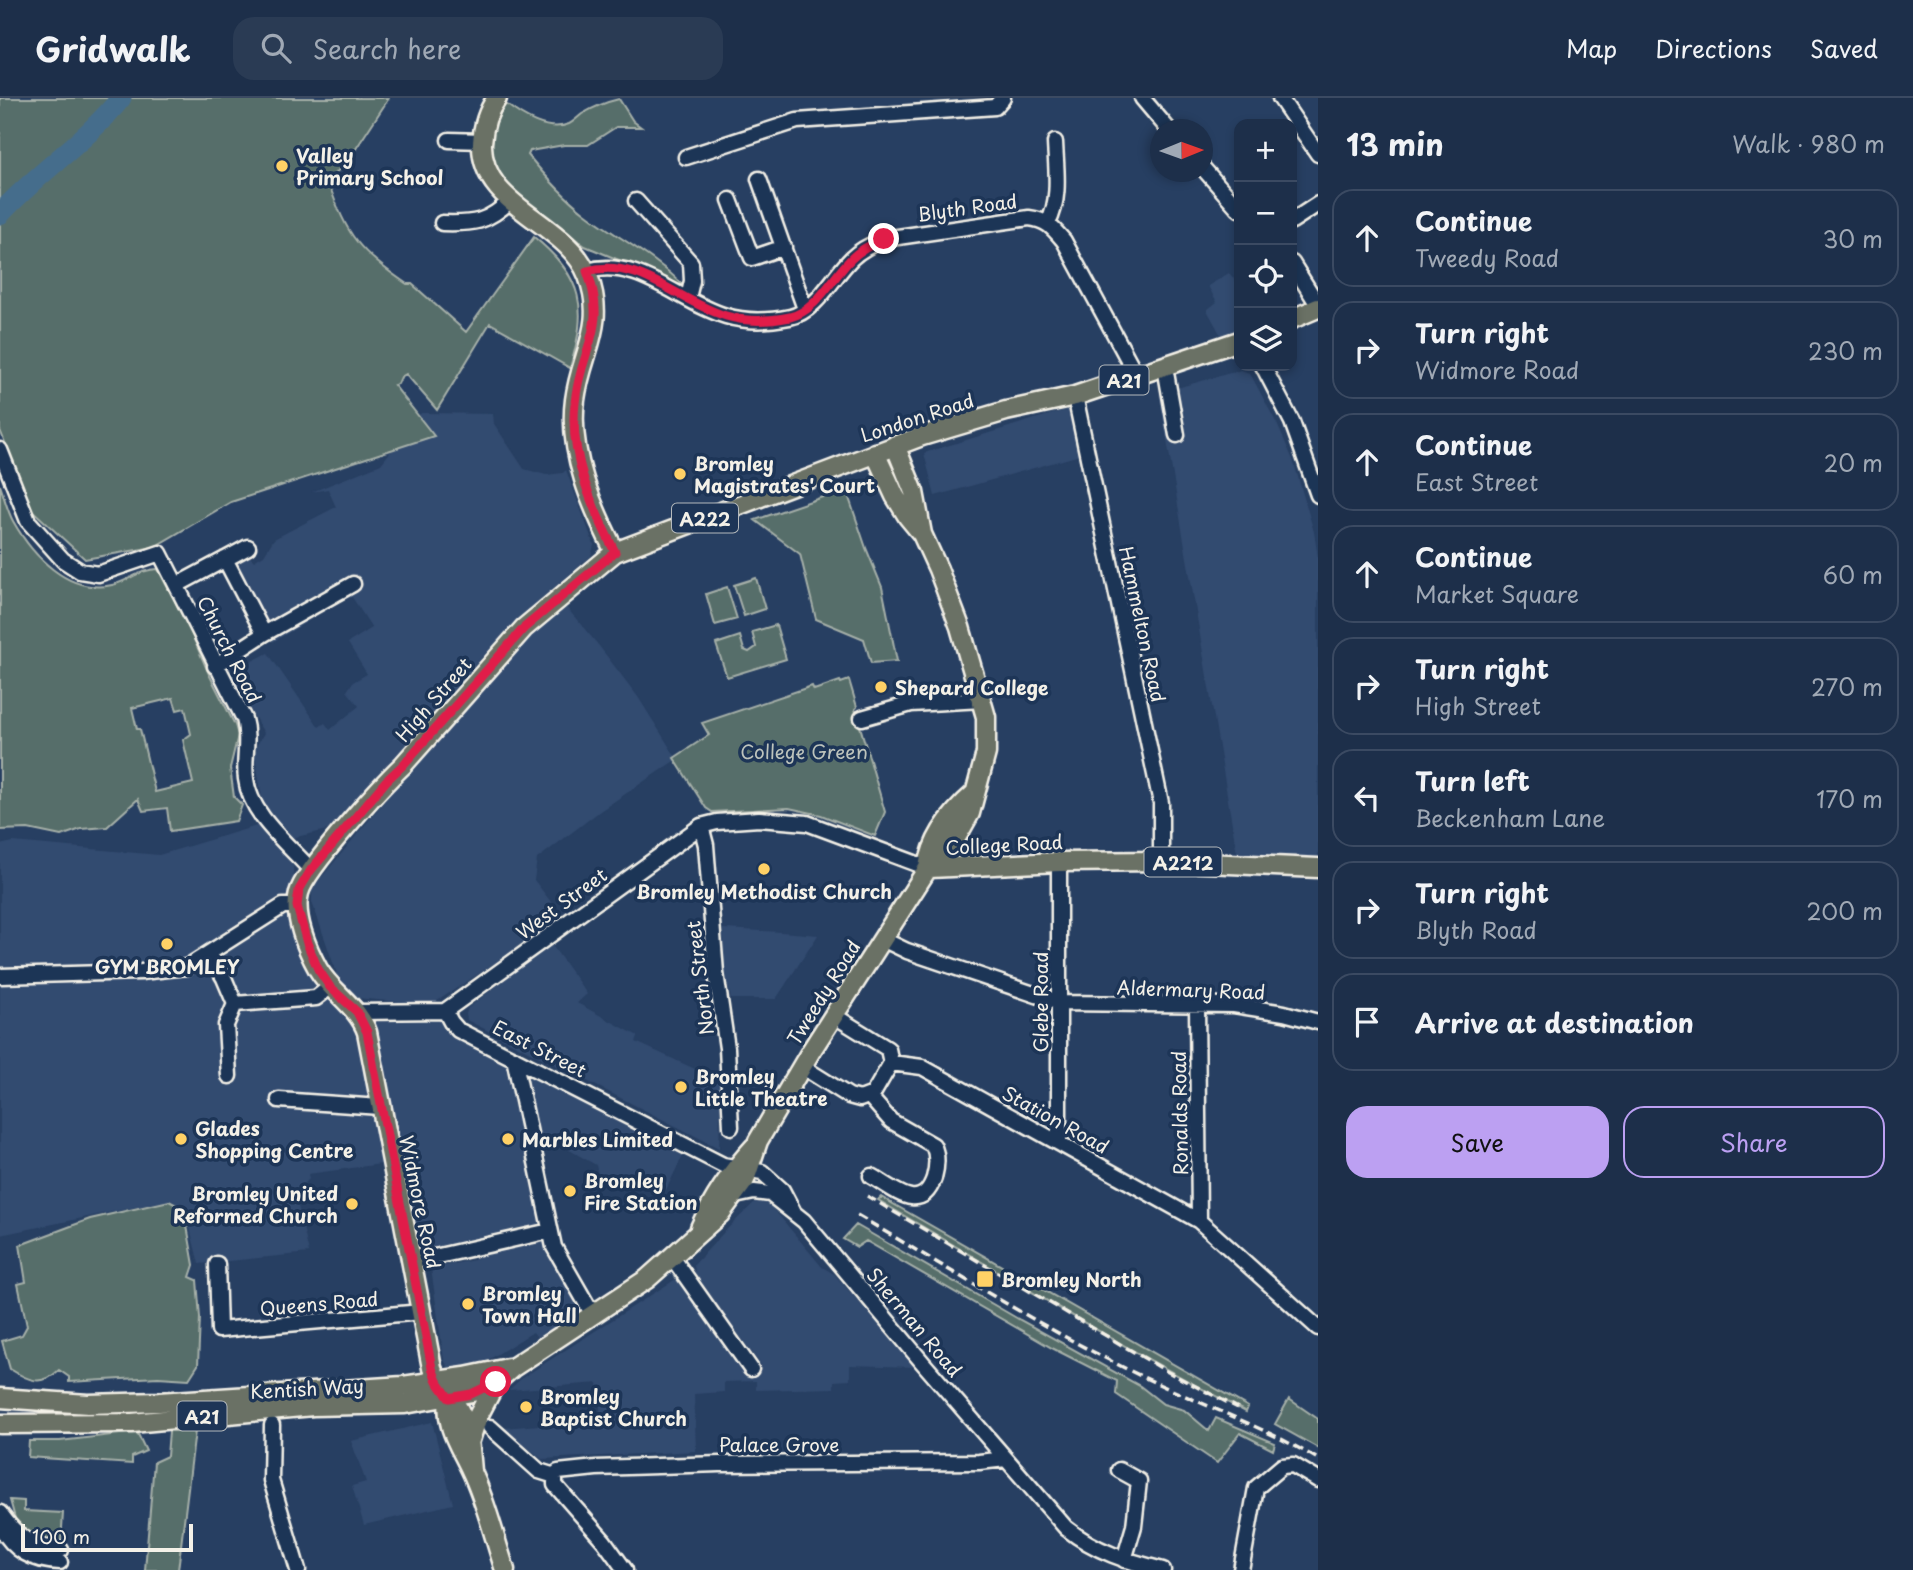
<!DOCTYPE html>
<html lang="en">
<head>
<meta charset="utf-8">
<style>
	:root { --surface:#1d2f4a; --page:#2a3b54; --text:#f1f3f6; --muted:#a0a9b5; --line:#3b4a62; --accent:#bca0f2 }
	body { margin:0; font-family:"Playpen Sans",sans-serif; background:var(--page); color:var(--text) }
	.controls { position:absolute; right:21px; top:21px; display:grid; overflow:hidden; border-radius:14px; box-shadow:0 4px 10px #0003 }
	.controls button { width:63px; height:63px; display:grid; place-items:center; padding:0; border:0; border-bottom:2px solid var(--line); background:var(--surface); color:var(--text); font:35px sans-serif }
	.compass { position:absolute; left:1150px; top:21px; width:63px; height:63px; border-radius:50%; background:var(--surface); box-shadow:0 4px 10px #0003; rotate:89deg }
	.scale { position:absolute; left:21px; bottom:18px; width:172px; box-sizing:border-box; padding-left:7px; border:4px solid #f4f1e8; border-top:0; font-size:19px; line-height:24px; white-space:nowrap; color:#f4f1e8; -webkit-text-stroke:5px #1d3557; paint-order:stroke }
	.stop { position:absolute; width:21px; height:21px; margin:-16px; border:5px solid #e11d48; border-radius:50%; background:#fff }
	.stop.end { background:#e11d48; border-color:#fff; box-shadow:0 2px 7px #0008 }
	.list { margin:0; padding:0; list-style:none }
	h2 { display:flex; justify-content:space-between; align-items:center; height:91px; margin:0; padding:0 28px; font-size:30px }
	h2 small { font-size:23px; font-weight:400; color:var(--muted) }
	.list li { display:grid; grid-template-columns:46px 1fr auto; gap:21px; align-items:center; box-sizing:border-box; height:98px; margin:0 14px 14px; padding:0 14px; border:2px solid var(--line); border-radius:21px }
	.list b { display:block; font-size:26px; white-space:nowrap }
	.list p { margin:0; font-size:23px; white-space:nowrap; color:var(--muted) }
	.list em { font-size:23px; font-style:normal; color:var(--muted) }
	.actions { display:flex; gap:14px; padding:21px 28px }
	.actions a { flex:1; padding:16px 0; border:2px solid var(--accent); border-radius:21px; text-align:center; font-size:24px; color:var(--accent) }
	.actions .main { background:var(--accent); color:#111 }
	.icon { flex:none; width:38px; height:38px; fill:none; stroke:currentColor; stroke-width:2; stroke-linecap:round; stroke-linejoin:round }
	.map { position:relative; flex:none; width:1318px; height:1472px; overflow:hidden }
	header { display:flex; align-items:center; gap:42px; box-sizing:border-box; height:98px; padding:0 35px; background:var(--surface); border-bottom:2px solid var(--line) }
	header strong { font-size:33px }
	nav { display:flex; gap:38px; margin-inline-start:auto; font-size:24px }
	.search { width:490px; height:63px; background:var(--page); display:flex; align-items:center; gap:18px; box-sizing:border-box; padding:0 24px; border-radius:21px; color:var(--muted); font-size:26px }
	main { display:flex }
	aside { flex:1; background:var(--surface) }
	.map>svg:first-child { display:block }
	.built { fill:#334b70 }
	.green { fill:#576e6a; stroke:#a6b0a9; stroke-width:2; fill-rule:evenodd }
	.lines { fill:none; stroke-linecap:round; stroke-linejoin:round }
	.river { stroke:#456d8c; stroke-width:21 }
	.minor-casing { stroke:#f4f1e8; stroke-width:19 }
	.major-casing { stroke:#f4f1e8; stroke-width:23 }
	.minor { stroke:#1d3557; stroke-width:14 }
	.major { stroke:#6b7165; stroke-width:18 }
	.rail { stroke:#f4f1e8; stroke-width:3.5; stroke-dasharray:10 5; stroke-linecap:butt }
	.route { stroke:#e11d48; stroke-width:9 }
	.poi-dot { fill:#ffd166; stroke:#1d3557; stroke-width:2.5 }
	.labels { text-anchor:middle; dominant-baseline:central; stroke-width:7; stroke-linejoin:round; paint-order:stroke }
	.shield { fill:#1d3557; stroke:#b4b9bc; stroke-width:2 }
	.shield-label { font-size:18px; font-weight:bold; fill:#f4f1e8 }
	.poi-label { font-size:19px; font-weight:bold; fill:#f4f1e8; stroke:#1d3557; text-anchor:start }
	.street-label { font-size:19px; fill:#f4f1e8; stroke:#1d3557 }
	.park-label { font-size:19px; fill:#bdc3bc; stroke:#1d3557 }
</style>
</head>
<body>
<header>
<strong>Gridwalk</strong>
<div class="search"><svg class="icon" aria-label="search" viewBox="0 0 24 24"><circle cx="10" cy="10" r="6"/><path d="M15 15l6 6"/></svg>Search here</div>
<nav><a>Map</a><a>Directions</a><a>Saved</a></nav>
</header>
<main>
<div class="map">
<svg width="1318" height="1472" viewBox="0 0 1318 1472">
	<rect width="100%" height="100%" fill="#273f62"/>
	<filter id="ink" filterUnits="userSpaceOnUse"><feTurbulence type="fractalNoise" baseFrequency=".0143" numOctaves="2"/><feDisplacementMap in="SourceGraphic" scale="14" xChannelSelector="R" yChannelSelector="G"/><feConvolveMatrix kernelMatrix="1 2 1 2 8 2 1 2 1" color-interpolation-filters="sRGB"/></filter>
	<g filter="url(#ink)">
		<!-- built -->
		<path class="built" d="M1229 175 1239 187V233L1223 241 1207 212 1217 204 1208 188Z
			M1241 272 1249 275 1253 281 1277 326 1293 362 1314 434 1318 460V759L1237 755 1159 295Z
			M1068 311 1080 357 935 398 924 355Z
			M421 315 493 316 494 326 524 371 546 377 563 375 566 372 594 447 591 458 532 508 482 559 397 656 370 693 350 715 327 732 287 741 263 706 255 658 257 647 264 635 229 575 268 555 319 629 325 625 330 632 359 608 347 593 353 584 367 576 348 545 372 530 352 499 345 501 273 544 263 519 236 468V461L247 456 254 463 264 457 274 441 336 409 328 391 312 394 381 366Z
			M559 510H567L599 548 638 599 677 661 600 713 537 761 534 782 561 817 498 863 431 907 357 900 338 879 312 804V791L512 549Z
			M260 727 293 768 295 824 315 884 359 928 381 1066 308 1076 309 1081 295 1095 309 1155 199 1166 185 1110 170 1102 0 1137V747L13 744 159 757Z
			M723 831 781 834 818 837 776 901H731L724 871Z
			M551 846 587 896 577 905 638 938 636 944 721 983 719 1050 467 922 466 916 468 910Z
			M438 920 508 961 545 1127 418 1156 373 928 376 924 396 921Z
			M526 975 684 1055 664 1096 657 1083 599 1080 596 1067 557 1045 539 1044Z
			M761 1102H766L822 1169 834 1176 916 1269 850 1267V1282L834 1283V1290L756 1292V1283L724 1284V1294L694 1296 696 1353 542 1361 503 1330 601 1322 598 1285 509 1292 522 1280 676 1181 683 1183 747 1272H761V1267L696 1179 694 1167 725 1133 756 1103Z
			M544 1138 547 1155 577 1207 567 1213 570 1219 537 1239 533 1234 488 1262 466 1269 449 1270 444 1262 431 1170 474 1162 477 1160 479 1154Z
			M432 1324 453 1406 364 1427 352 1388 366 1384 351 1343Z"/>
		<!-- green -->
		<path class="green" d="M0 0H389L350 60 328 83C346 138 359 153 407 186H412L466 234 534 139C584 180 588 210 570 270L490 225 437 312 406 276 401 279 398 286 394 287 434 338 231 404 154 449 85 461 32 412 0 332Z
			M619 1 633 23 641 29H616L588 47H564L530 53 528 57C545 78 564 99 585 115 619 141 655 158 685 189L585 148 502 86 489 58 490 38 494 25 506 6C521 18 548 35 569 26 573 24 578 19 582 16 594 9 606 4 619 1Z
			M0 387C4 398 7 412 13 423 32 457 68 497 112 487 129 483 140 471 158 471L190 532 209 576 235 627 238 637 230 670 234 699 242 707 236 723 170 733 167 710 143 713 138 701 107 729 81 731 61 738 28 731 0 732ZM173 600 177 612 185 610 191 636 183 642 193 685 155 694 140 631H137L132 610Z
			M846 391 866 450 882 489 897 563 871 565 864 541 816 521 800 456 755 422Z
			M756 480 765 511 744 518 734 487Z
			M727 489 737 521 715 527 706 496Z
			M776 527 786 561 727 579 716 546 740 538 744 552 749 554 756 549 752 534Z
			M849 582 857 609 855 611 885 714 875 738 821 717 789 710 712 714 706 710 674 660 709 637 702 625 812 588 814 592 840 583 841 585Z
			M881 1099 1248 1309 1246 1314C1121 1249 1000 1175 878 1102Z
			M169 1103 184 1111 194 1167 190 1179 197 1182 200 1220 198 1267 189 1281 158 1279 69 1284V1279L59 1272C42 1289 29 1283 10 1271L2 1243 22 1237 27 1228 18 1186 26 1184 20 1147 90 1121Z
			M856 1127 1020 1222 1140 1288 1163 1306 1184 1312 1209 1333 1216 1320 1275 1345 1273 1352 1240 1335 1217 1365 1116 1296 1117 1283 1052 1250 866 1143 857 1149 843 1141Z
			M1289 1301 1318 1321V1350L1275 1326Z
			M169 1333H195L178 1472H145L154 1364 167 1358Z
			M137 1334 146 1353 132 1359V1366L28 1359 29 1343H60Z
			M10 1402 24 1403V1413L63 1415 61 1445 41 1442 16 1424Z"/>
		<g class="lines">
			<!-- river -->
			<path class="river" d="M0 116C38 74 86 44 121 0"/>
			<!-- minor casing -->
			<g class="minor-casing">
				<path id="minor" d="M1142 0 1169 32
					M1280 0 1318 56
					M449 42 483 43
					M686 59 797 23 995 9 1003 0
					M1202 69 1239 111
					M759 81 805 211
					M730 102 752 160 784 149
					M636 103 691 165 692 183 688 200
					M1292 123 1318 106
					M442 125C474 126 487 125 511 102
					M1048 125C1061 101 1056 71 1055 44
					M1292 165 1318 207
					M587 173C638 158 680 205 726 218 746 224 770 223 790 219 817 213 833 178 852 160 861 151 872 146 884 141L1029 120C1047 122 1053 130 1064 143L1137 278
					M1263 268 1292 324 1318 397
					M1165 269 1177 337
					M1075 298 1161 705V763
					M0 352 28 423 63 462 80 473 98 476 160 455 244 621C250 642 243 660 246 681 250 717 288 746 311 772
					M225 461 264 536
					M177 487 248 449
					M215 568 264 536 353 486
					M862 620 911 606 982 602
					M701 728 706 747 716 875 727 950 731 1029
					M1059 764V1045
					M882 841 907 853 1060 905 1234 907 1284 915 1318 924
					M209 855 224 880 235 906 316 900 330 889
					M0 878 141 874 187 869 283 808H297
					M1197 906 1199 1123
					M445 913 451 924 458 932 723 1067 762 1074 782 1092 793 1113
					M357 914 445 913 701 728 717 724 759 721 807 725 928 770
					M514 960 554 1149 593 1217
					M891 965 922 969 1199 1123 1318 1230
					M801 968 849 998 860 1001 873 996 891 965 888 951 833 917
					M229 978 226 927 235 906
					M869 998 891 1023 933 1047C938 1057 937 1069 934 1080 921 1118 893 1090 871 1078
					M279 1002 380 1009
					M735 1098 754 1094 770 1096 804 1123 923 1265 1066 1430C1096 1454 1127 1463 1163 1472
					M672 1159 751 1271
					M412 1164 550 1133
					M217 1166 219 1232 422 1214
					M272 1327 271 1382 298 1472
					M490 1329 539 1373 555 1378
					M1119 1372 1139 1383 1134 1428 1124 1462
					M555 1378 558 1374 596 1370 720 1366 979 1364 1006 1361
					M555 1378V1387L604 1443 625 1472
					M0 1415C18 1440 30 1448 61 1452
					M0 1428C14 1453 32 1463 60 1464
					M1241 1472 1256 1390 1282 1368 1293 1367 1318 1382"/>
			</g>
			<!-- major casing -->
			<g class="major-casing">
				<path id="major" d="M497 0C487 14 483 28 482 45 480 110 567 123 588 178 607 228 581 254 575 302 568 354 592 409 615 454
					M1292 221 1318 210
					M895 347 914 394 922 436
					M928 770C932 739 952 715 975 695
					M930 770 1059 764 1161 763 1318 770
					M700 1130C713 1100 732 1073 754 1049
					M0 1300 88 1306 159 1304 403 1288 465 1279 508 1270
					M449 1300C445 1329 459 1346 471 1372 486 1403 494 1439 505 1472
					M0 1326 132 1325 313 1308 405 1306 478 1293 496 1284 512 1270 647 1181 720 1116 745 1082 758 1043 811 953 928 770 944 761 970 715 986 655V619L960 529 938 471 922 436 908 419 895 398 875 355
					M470 1342 478 1318 496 1284
					M472 1373C470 1352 470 1331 459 1312 450 1297 438 1287 432 1270L367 934C358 908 332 895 318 871 307 851 293 818 299 795 305 771 382 687 403 667L524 530 615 454 922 338 1006 313 1075 298 1239 243"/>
			</g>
			<!-- minor -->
			<use href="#minor" class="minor"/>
			<!-- major -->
			<use href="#major" class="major"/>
			<!-- rail -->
			<path class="rail" d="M867 1098 1168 1274 1238 1310
				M857 1117C941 1166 1024 1219 1111 1263 1179 1299 1252 1322 1318 1361"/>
		</g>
	</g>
	<g class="lines" filter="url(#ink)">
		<!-- route -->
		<path class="route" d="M496 1284 471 1296 449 1300 437 1283 432 1270 367 934 357 914 330 889 318 871 307 845 297 808 299 792 311 772 386 683 403 667 524 530 615 454C592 409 569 357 575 305 580 250 609 232 587 173 638 158 680 205 726 218 746 224 770 223 790 219 817 213 833 178 852 160 861 151 872 146 884 141"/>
	</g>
	<!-- markers -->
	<g class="poi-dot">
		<circle cx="282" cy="68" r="7"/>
		<circle cx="680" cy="376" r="7"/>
		<circle cx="881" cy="589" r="7"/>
		<circle cx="764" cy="771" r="7"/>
		<circle cx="167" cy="846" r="7"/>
		<circle cx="681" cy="989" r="7"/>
		<circle cx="181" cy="1041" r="7"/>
		<circle cx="508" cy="1041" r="7"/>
		<circle cx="570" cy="1093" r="7"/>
		<circle cx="352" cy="1106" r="7"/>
		<rect x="976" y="1172" width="18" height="18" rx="3.5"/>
		<circle cx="468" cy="1206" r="7"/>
		<circle cx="526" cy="1309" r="7"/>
	</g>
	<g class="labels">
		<!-- shield labels -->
		<g class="shield">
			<rect x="1099.5" y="267.5" width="49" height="29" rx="5"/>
			<rect x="672" y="405.5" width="66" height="29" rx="5"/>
			<rect x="1144.5" y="749.5" width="77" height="29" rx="5"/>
			<rect x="177.5" y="1303.5" width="49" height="29" rx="5"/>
		</g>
		<g class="shield-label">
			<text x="1124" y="282">A21</text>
			<text x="705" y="420">A222</text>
			<text x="1183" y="764">A2212</text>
			<text x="202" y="1318">A21</text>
		</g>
		<!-- poi labels -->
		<g class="poi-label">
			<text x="296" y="57">Valley<tspan x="296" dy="22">Primary School</tspan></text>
			<text x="694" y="365">Bromley<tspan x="694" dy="22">Magistrates' Court</tspan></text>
			<text x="895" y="589">Shepard College</text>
			<text x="764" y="793" text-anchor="middle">Bromley Methodist Church</text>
			<text x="167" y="868" text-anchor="middle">GYM BROMLEY</text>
			<text x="695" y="978">Bromley<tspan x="695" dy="22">Little Theatre</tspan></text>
			<text x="195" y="1030">Glades<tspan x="195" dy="22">Shopping Centre</tspan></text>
			<text x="522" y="1041">Marbles Limited</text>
			<text x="584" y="1082">Bromley<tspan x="584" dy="22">Fire Station</tspan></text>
			<text x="338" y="1095" text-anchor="end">Bromley United<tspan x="338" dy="22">Reformed Church</tspan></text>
			<text x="1001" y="1181">Bromley North</text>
			<text x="482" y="1195">Bromley<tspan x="482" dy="22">Town Hall</tspan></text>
			<text x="540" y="1298">Bromley<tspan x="540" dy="22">Baptist Church</tspan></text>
		</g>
		<!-- street labels -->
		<g class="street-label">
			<text transform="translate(967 109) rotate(-8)">Blyth Road</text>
			<text transform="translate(917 319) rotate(-18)">London Road</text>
			<text transform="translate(1143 526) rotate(78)">Hammelton Road</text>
			<text transform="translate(230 551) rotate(63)">Church Road</text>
			<text transform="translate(433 601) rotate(-49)">High Street</text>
			<text transform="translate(1004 746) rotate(-3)">College Road</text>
			<text transform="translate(561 805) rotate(-36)">West Street</text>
			<text transform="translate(699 880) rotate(-97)">North Street</text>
			<text transform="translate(1191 891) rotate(2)">Aldermary Road</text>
			<text transform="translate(823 894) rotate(-58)">Tweedy Road</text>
			<text transform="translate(1040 904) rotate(-90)">Glebe Road</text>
			<text transform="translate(540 950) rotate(27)">East Street</text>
			<text transform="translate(1179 1015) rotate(-91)">Ronalds Road</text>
			<text transform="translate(1056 1021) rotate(29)">Station Road</text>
			<text transform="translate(421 1104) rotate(78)">Widmore Road</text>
			<text transform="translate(319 1205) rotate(-5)">Queens Road</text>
			<text transform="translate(915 1224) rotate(50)">Sherman Road</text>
			<text transform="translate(307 1290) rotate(-3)">Kentish Way</text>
			<text x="779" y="1346">Palace Grove</text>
		</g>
		<!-- park labels -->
		<g class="park-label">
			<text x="804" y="653">College Green</text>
		</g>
	</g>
</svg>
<div class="controls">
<button>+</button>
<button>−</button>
<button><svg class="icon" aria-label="locate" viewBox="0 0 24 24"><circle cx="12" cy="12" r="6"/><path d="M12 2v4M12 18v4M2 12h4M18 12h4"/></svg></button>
<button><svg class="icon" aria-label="layers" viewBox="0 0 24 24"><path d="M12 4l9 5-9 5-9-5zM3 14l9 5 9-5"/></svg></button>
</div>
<svg class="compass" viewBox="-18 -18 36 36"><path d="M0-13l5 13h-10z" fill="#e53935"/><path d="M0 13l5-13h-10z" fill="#a0a9b5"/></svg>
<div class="scale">100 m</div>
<div class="stop" style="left:496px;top:1284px"></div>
<div class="stop end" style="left:884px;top:141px"></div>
</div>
<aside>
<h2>13 min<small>Walk · 980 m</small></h2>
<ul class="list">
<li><svg class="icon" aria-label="ahead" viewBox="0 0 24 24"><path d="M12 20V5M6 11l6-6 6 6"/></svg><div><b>Continue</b><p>Tweedy Road</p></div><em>30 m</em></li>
<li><svg class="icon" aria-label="right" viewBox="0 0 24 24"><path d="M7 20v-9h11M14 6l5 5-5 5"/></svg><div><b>Turn right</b><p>Widmore Road</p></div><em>230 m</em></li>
<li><svg class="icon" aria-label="ahead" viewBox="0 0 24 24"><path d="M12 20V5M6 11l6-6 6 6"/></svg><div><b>Continue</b><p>East Street</p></div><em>20 m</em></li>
<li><svg class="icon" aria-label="ahead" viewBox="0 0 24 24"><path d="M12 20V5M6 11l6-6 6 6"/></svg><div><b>Continue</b><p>Market Square</p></div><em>60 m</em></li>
<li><svg class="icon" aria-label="right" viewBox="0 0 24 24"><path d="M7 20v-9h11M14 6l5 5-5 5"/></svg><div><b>Turn right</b><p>High Street</p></div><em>270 m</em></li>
<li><svg class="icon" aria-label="left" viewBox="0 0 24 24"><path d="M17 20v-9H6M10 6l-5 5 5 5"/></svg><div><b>Turn left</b><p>Beckenham Lane</p></div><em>170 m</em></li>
<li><svg class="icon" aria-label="right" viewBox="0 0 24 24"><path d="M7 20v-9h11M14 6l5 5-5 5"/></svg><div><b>Turn right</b><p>Blyth Road</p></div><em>200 m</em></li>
<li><svg class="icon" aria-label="arrive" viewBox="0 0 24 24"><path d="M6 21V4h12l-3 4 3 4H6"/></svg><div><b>Arrive at destination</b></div></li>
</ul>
<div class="actions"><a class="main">Save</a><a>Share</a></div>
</aside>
</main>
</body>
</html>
